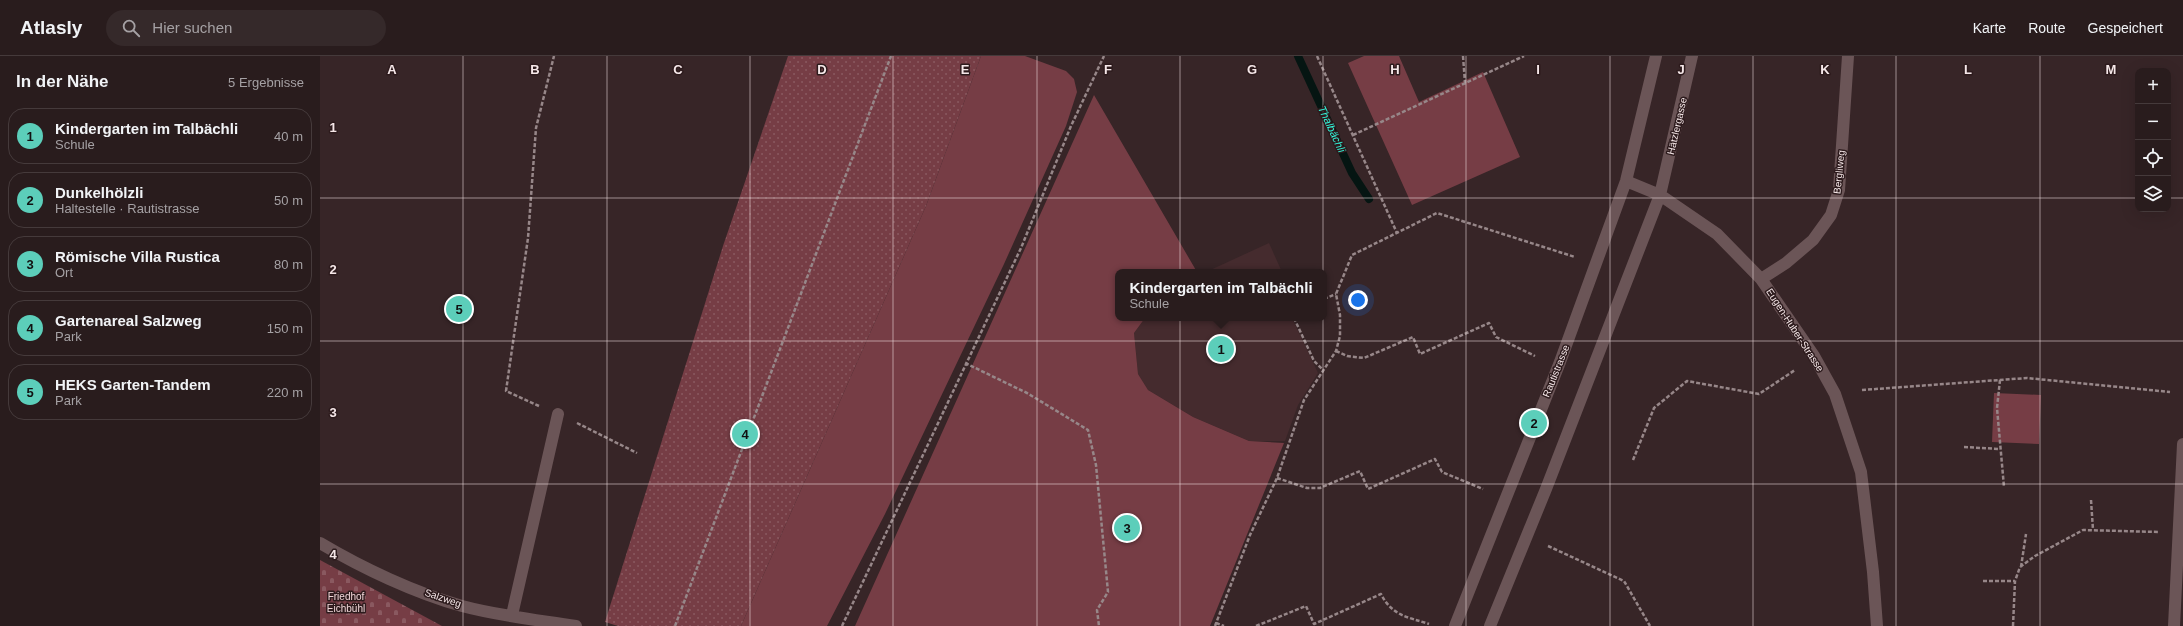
<!DOCTYPE html>
<html lang="de">
<head>
<meta charset="utf-8">
<style>
	:root { --surface:#291c1d; --page:#35292a; --text:#f1f3f6; --muted:#a5a1a4; --line:#453a3b; --accent:#5cceba }
	body { margin:0; font-family:Arial,sans-serif; background:var(--page); color:var(--text) }
	.controls { position:absolute; right:12px; top:12px; display:grid; overflow:hidden; border-radius:8px; box-shadow:0 4px 16px #0002 }
	.controls button { width:36px; height:36px; display:grid; place-items:center; padding:0; border:0; border-bottom:1px solid var(--line); background:var(--surface); color:var(--text); font:20px sans-serif }
	.you { position:absolute; left:1038px; top:244px; width:14px; height:14px; margin:-10px; border:3px solid #fff; border-radius:50%; background:#1a73e8; box-shadow:0 0 0 6px #1a73e833 }
	.badge { display:grid; place-items:center; width:26px; height:26px; border-radius:50%; background:var(--accent); color:#111; font-size:13px; font-weight:700 }
	.pin { position:absolute; translate:-50% -50%; border:2px solid #fff; box-shadow:0 1px 4px #0006 }
	.popup { position:absolute; left:795px; top:213px; width:212px; height:52px; box-sizing:border-box; display:grid; place-content:center; border-radius:8px; background:var(--surface); filter:drop-shadow(0 1px 3px #0005); font-size:13px; white-space:nowrap; color:var(--muted) }
	.popup b { font-size:15px; color:var(--text) }
	.popup::after { content:''; position:absolute; left:50%; top:100%; margin-left:-8px; border:8px solid transparent; border-top-color:var(--surface) }
	.list { margin:0; padding:0; list-style:none }
	h2 { display:flex; justify-content:space-between; align-items:center; height:52px; margin:0; padding:0 16px; font-size:17px }
	h2 small { font-size:13px; font-weight:400; color:var(--muted) }
	.list li { display:grid; grid-template-columns:26px 1fr auto; gap:12px; align-items:center; box-sizing:border-box; height:56px; margin:0 8px 8px; padding:0 8px; border:1px solid var(--line); border-radius:16px }
	.list b { display:block; font-size:15px; white-space:nowrap }
	.list p { margin:0; font-size:13px; white-space:nowrap; color:var(--muted) }
	.list em { font-size:13px; font-style:normal; color:var(--muted) }
	.icon { flex:none; width:22px; height:22px; fill:none; stroke:currentColor; stroke-width:2; stroke-linecap:round; stroke-linejoin:round }
	.map { position:relative; flex:none; width:1863px; height:570px; overflow:hidden }
	header { display:flex; align-items:center; gap:24px; box-sizing:border-box; height:56px; padding:0 20px; background:var(--surface); border-bottom:1px solid var(--line) }
	header strong { font-size:19px }
	nav { display:flex; gap:22px; margin-inline-start:auto; font-size:14px }
	.search { width:280px; height:36px; background:var(--page); display:flex; align-items:center; gap:10px; box-sizing:border-box; padding:0 14px; border-radius:22px; color:var(--muted); font-size:15px }
	main { display:flex }
	aside { flex:1; background:var(--surface) }
	.map>svg:first-child { display:block }
	.built { fill:#452b2e }
	.green { fill:#763d45 }
	.cemetery { fill:url(#cemetery-stones) }
	.garden { fill:url(#garden-dots) }
	.lines { fill:none; stroke-linecap:round; stroke-linejoin:round }
	.stream { stroke:#051512; stroke-width:8 }
	.path { stroke:#978789; stroke-width:2.5; stroke-dasharray:4 2; stroke-linecap:butt }
	.minor { stroke:#6b5557; stroke-width:12 }
	.grid { fill:none; stroke:#f5e7e8; stroke-width:1; stroke-opacity:0.55 }
	.labels { text-anchor:middle; dominant-baseline:central; stroke-width:3; stroke-linejoin:round; paint-order:stroke }
	.street-label { font-size:10px; fill:#f5e7e8; stroke:#2d1b1d }
	.park-label { font-size:10px; fill:#f1d6d8; stroke:#2d1b1d }
	.water-label { font-size:11px; font-style:italic; fill:#32f9dc; stroke:#2d1b1d }
	.grid-label { font-size:13px; text-anchor:middle; font-weight:bold; fill:#f5e7e8; stroke:#2d1b1d; stroke-width:3; stroke-linejoin:round; paint-order:stroke }
</style>
</head>
<body>
<header>
<strong>Atlasly</strong>
<div class="search"><svg class="icon" aria-label="search" viewBox="0 0 24 24"><circle cx="10" cy="10" r="6"/><path d="M15 15l6 6"/></svg>Hier suchen</div>
<nav><a>Karte</a><a>Route</a><a>Gespeichert</a></nav>
</header>
<main>
<aside>
<h2>In der Nähe<small>5 Ergebnisse</small></h2>
<ul class="list">
<li><span class="badge">1</span><div><b>Kindergarten im Talbächli</b><p>Schule</p></div><em>40 m</em></li>
<li><span class="badge">2</span><div><b>Dunkelhölzli</b><p>Haltestelle · Rautistrasse</p></div><em>50 m</em></li>
<li><span class="badge">3</span><div><b>Römische Villa Rustica</b><p>Ort</p></div><em>80 m</em></li>
<li><span class="badge">4</span><div><b>Gartenareal Salzweg</b><p>Park</p></div><em>150 m</em></li>
<li><span class="badge">5</span><div><b>HEKS Garten-Tandem</b><p>Park</p></div><em>220 m</em></li>
</ul>
</aside>
<div class="map">
<svg width="1863" height="570" viewBox="0 0 1863 570">
	<defs>
		<pattern id="cemetery-stones" width="16" height="16" patternUnits="userSpaceOnUse"><rect width="16" height="16" fill="#763d45"/><path d="M2 7V4a2 2 0 0 1 4 0v3zM10 15v-3a2 2 0 0 1 4 0v3z" fill="#8a5960"/></pattern>
		<pattern id="garden-dots" width="8" height="8" patternUnits="userSpaceOnUse"><rect width="8" height="8" fill="#763d45"/><path d="M2 2h.1M6 6h.1" fill="none" stroke="#8a5960" stroke-width="1.8" stroke-linecap="round"/></pattern>
	</defs>
	<rect width="100%" height="100%" fill="#372527"/>
	<!-- built -->
	<path class="built" d="M949 187 962 216H886Z
		M825 262H972L998 317 978 349 965 385H929L873 361 828 334 818 318 814 277Z"/>
	<!-- green -->
	<path class="green" d="M661 0H705L746 15 754 23 757 36 746 70 684 208 565 458 507 570H421L606 150Z
		M1044 0H1079L1099 46 1163 16 1200 101 1092 149 1028 7Z
		M774 39 877 216H798V262H825L814 277 818 318 828 334 873 361 929 385 964 387 890 570H535Z
		M1674 337 1721 339 1719 388 1672 386Z"/>
	<!-- cemetery -->
	<path class="cemetery" d="M0 504 122 570H0Z"/>
	<!-- garden -->
	<path class="garden" d="M468 0H661L606 150 421 570H298L285 566 403 190Z"/>
	<g class="lines">
		<!-- stream -->
		<path class="stream" d="M978 0 1032 117 1049 143"/>
		<!-- path -->
		<path class="path" d="M997 0 1077 177
			M1143 0 1145 27
			M1033 79 1204 0
			M1004 243 1016 238
			M974 262 994 305 1003 314
			M1016 295 1027 300 1044 302 1093 281 1100 298 1169 267 1176 281 1215 300
			M645 307 707 337 768 374 776 409 788 536 777 554 779 570
			M1680 324 1677 352 1684 431
			M1542 334 1707 322 1850 336
			M219 350 186 335 208 182 216 72 234 0
			M257 367 317 397
			M1644 391 1680 393
			M1313 404 1334 352 1367 325 1439 338 1475 314
			M957 422 987 432H1000L1040 415 1048 433 1115 403 1122 416 1163 433
			M1771 444 1773 474
			M1228 490 1304 525 1330 570
			M1701 511 1706 478
			M1663 525H1695
			M896 567 904 570
			M355 570 571 0
			M522 570 701 192 751 70 784 0
			M895 570 930 479 957 422 984 344 1016 295 1020 280V259L1016 238 1032 199 1117 157 1255 201
			M936 570 986 550 994 568 1061 538C1072 560 1088 561 1109 568
			M1693 570 1695 525 1700 511 1715 500 1763 474 1839 476"/>
		<!-- minor -->
		<path class="minor" d="M1306 125 1340 139 1397 178 1441 223 1494 300 1515 338 1541 416 1553 516 1557 570
			M1441 223 1466 207 1493 184 1511 159 1519 134 1528 0
			M0 487C42 512 95 537 142 550 179 560 218 564 256 570
			M192 559 238 358
			M1135 570 1240 306 1306 125 1336 0
			M1170 570 1226 433 1340 139 1372 0
			M1854 570 1863 388"/>
	</g>
	<!-- grid -->
	<path class="grid" d="M143 0V570M287 0V570M430 0V570M573 0V570M717 0V570M860 0V570M1003 0V570M1146 0V570M1290 0V570M1433 0V570M1576 0V570M1720 0V570M0 142H1818M1848 142H1863M0 285H1863M0 428H1863"/>
	<g class="labels">
		<!-- street labels -->
		<g class="street-label">
			<text transform="translate(1357 70) rotate(-77)">Hätzlergasse</text>
			<text transform="translate(1519 116) rotate(-84)">Bergliweg</text>
			<text transform="translate(1475 274) rotate(57)">Eugen-Huber-Strasse</text>
			<text transform="translate(1236 315) rotate(-68)">Rautistrasse</text>
			<text transform="translate(123 542) rotate(19)">Salzweg</text>
		</g>
		<!-- park labels -->
		<g class="park-label">
			<text x="26" y="540">Friedhof<tspan x="26" dy="12">Eichbühl</tspan></text>
		</g>
		<!-- water labels -->
		<g class="water-label">
			<text transform="translate(1012 73) rotate(65)">Thalbächli</text>
		</g>
	</g>
	<g class="grid-label">
		<text x="72" y="18">A</text>
		<text x="215" y="18">B</text>
		<text x="358" y="18">C</text>
		<text x="502" y="18">D</text>
		<text x="645" y="18">E</text>
		<text x="788" y="18">F</text>
		<text x="932" y="18">G</text>
		<text x="1075" y="18">H</text>
		<text x="1218" y="18">I</text>
		<text x="1361" y="18">J</text>
		<text x="1505" y="18">K</text>
		<text x="1648" y="18">L</text>
		<text x="1791" y="18">M</text>
		<text x="13" y="76">1</text>
		<text x="13" y="218">2</text>
		<text x="13" y="361">3</text>
		<text x="13" y="503">4</text>
	</g>
</svg>
<div class="controls">
<button>+</button>
<button>−</button>
<button><svg class="icon" aria-label="locate" viewBox="0 0 24 24"><circle cx="12" cy="12" r="6"/><path d="M12 2v4M12 18v4M2 12h4M18 12h4"/></svg></button>
<button><svg class="icon" aria-label="layers" viewBox="0 0 24 24"><path d="M12 4l9 5-9 5-9-5zM3 14l9 5 9-5"/></svg></button>
</div>
<div class="you"></div>
<div class="pin badge" style="left:901px;top:293px">1</div>
<div class="popup"><b>Kindergarten im Talbächli</b>Schule</div>
<div class="pin badge" style="left:1214px;top:367px">2</div>
<div class="pin badge" style="left:807px;top:472px">3</div>
<div class="pin badge" style="left:425px;top:378px">4</div>
<div class="pin badge" style="left:139px;top:253px">5</div>
</div>
</main>
</body>
</html>
